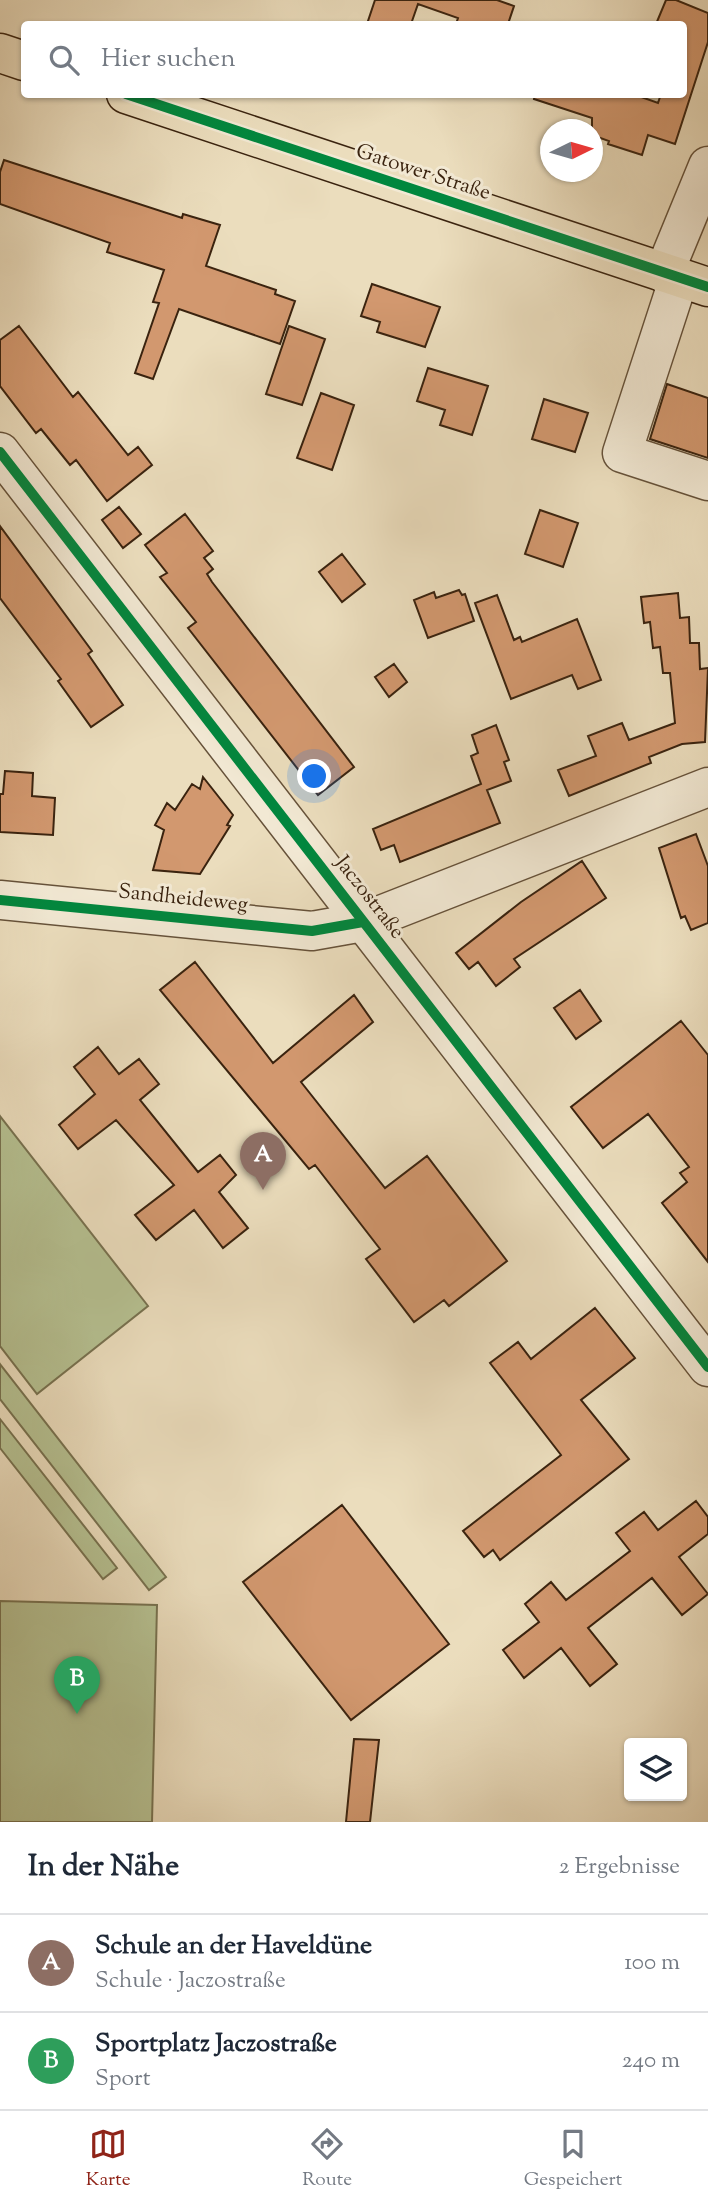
<!DOCTYPE html>
<html lang="de">
<head>
<meta charset="utf-8">
<style>
	:root { --surface:#fff; --page:#f6f6f7; --text:#1f2937; --muted:#747a83; --line:#e0e1e3; --accent:#8f2418 }
	body { margin:0; font-family:"Sorts Mill Goudy",serif; background:var(--page); color:var(--text) }
	.controls { position:absolute; right:21px; bottom:21px; display:grid; overflow:hidden; border-radius:7px; box-shadow:0 2px 5px #0004 }
	.controls button { width:63px; height:63px; display:grid; place-items:center; padding:0; border:0; border-bottom:2px solid var(--line); background:var(--surface); color:var(--text); font:35px sans-serif }
	.compass { position:absolute; left:540px; top:119px; width:63px; height:63px; border-radius:50%; background:var(--surface); box-shadow:0 2px 5px #0004; rotate:85deg }
	.you { position:absolute; left:315px; top:777px; width:24px; height:24px; margin:-18px; border:5px solid #fff; border-radius:50%; background:#1a73e8; box-shadow:0 0 0 10px #1a73e833 }
	.badge { display:grid; place-items:center; width:46px; height:46px; border-radius:50%; background:var(--accent); color:#fff; font-size:23px; font-weight:700 }
	.pin { position:absolute; translate:-50% -58px; filter:drop-shadow(0 2px 4px #0008) }
	.pin::after { content:''; position:absolute; top:37px; width:24px; height:21px; background:inherit; clip-path:polygon(0 0,100% 0,50% 100%) }
	.list { margin:0; padding:0; list-style:none }
	h2 { display:flex; justify-content:space-between; align-items:center; height:91px; margin:0; padding:0 28px; font-size:30px }
	h2 small { font-size:23px; font-weight:400; color:var(--muted) }
	.list li { display:grid; grid-template-columns:46px 1fr auto; gap:21px; align-items:center; box-sizing:border-box; height:98px; padding:0 28px; border-top:2px solid var(--line) }
	.list b { display:block; font-size:26px; white-space:nowrap }
	.list p { margin:0; font-size:23px; white-space:nowrap; color:var(--muted) }
	.list em { font-size:23px; font-style:normal; color:var(--muted) }
	.icon { flex:none; width:38px; height:38px; fill:none; stroke:currentColor; stroke-width:2; stroke-linecap:round; stroke-linejoin:round }
	.map { position:relative; flex:none; width:708px; height:1822px; overflow:hidden }
	.search { position:absolute; background:var(--surface); box-shadow:0 2px 5px #0004; left:21px; right:21px; top:21px; height:77px; display:flex; align-items:center; gap:18px; box-sizing:border-box; padding:0 24px; border-radius:7px; color:var(--muted); font-size:26px }
	.sheet { height:287px; background:var(--surface) }
	nav { display:flex; justify-content:space-around; align-items:center; box-sizing:border-box; height:98px; border-top:2px solid var(--line); background:var(--surface); font-size:19px; color:var(--muted) }
	nav a { display:grid; justify-items:center; gap:4px }
	nav .on { color:var(--accent) }
	.map>svg:first-child { display:block }
	.green { fill:#b6c192; stroke:#787250; stroke-width:2 }
	.building { fill:#d2986f; stroke:#3a230f; stroke-width:2 }
	.lines { fill:none; stroke-linecap:round; stroke-linejoin:round }
	.minor-casing { stroke:#66523a; stroke-width:41 }
	.major-casing { stroke:#3a230f; stroke-width:41 }
	.minor { stroke:#f2e9d4; stroke-width:38 }
	.major { stroke:#ebddbd; stroke-width:38 }
	.cycleway-casing { stroke:#f2e9d4; stroke-width:15 }
	.cycleway { stroke:#00873e; stroke-width:10 }
	.labels { text-anchor:middle; dominant-baseline:central; stroke-width:6; stroke-linejoin:round; paint-order:stroke }
	.street-label { font-size:21px; fill:#3a230f; stroke:#f2e9d4 }
</style>
</head>
<body>
<div class="map">
<svg width="708" height="1822" viewBox="0 0 708 1822">
	<rect width="100%" height="100%" fill="#ebddbd"/>
	<filter id="stains"><feTurbulence type="fractalNoise" baseFrequency=".00286" numOctaves="4"/><feColorMatrix values="0 0 0 0 .2 0 0 0 0 .09 0 0 0 0 .02 0 0 0 .5 -.17"/></filter>
	<radialGradient id="worn" r=".72"><stop offset=".6" stop-color="#630" stop-opacity="0"/><stop offset="1" stop-color="#630" stop-opacity=".3"/></radialGradient>
	<!-- green -->
	<path class="green" d="M0 1116 148 1306 37 1394 0 1346Z
		M0 1364 166 1577 149 1590 0 1399Z
		M0 1419 117 1568 103 1579 0 1448Z
		M0 1601 157 1605 152 1822H0Z"/>
	<!-- building -->
	<path class="building" d="M375 0H497L514 6 508 24H456L458 18 418 4 411 24H367Z
		M666 0H676L708 13V42L675 144 648 135 642 155 608 144 609 141 592 135V118L534 99 535 94H633L658 103 661 94H683V24H656Z
		M4 160 182 218 183 214 220 225 206 266 276 290 275 294 295 301 280 344 179 309 153 379 135 373 159 303 153 302 164 270 107 252 110 243 0 204V172Z
		M372 284 440 307 425 347 377 332 380 322 361 316Z
		M19 326 73 397 78 392 128 455 138 447 152 465 107 501 76 460 70 465 41 429 36 433 0 386V340Z
		M289 326 325 339 302 405 266 394Z
		M428 368 488 386 472 435 440 425 445 410 417 401Z
		M667 384 708 398V458L650 439Z
		M321 393 354 405 332 470 297 458Z
		M544 399 588 413 575 452 532 439Z
		M119 507 141 534 123 548 102 520Z
		M540 510 578 523 563 567 525 554Z
		M185 514 213 551 204 558 213 569 207 574 212 582 354 767 318 795 188 628 196 622 160 577 167 573 145 545Z
		M0 526 92 651 88 654 123 705 91 727 58 681 61 679 0 598Z
		M342 554 365 584 342 602 319 572Z
		M459 590 462 595 465 594 474 621 428 638 414 600 434 592 436 598Z
		M678 593 680 618 689 617 690 643H699L700 669 708 668 705 742 682 744 649 757 651 763 569 796 558 770 596 756 588 736 622 723 629 740 675 723 670 673H663L660 647 653 648 650 622 644 623 641 597Z
		M497 595 514 640 520 637 522 642 577 619 601 680 578 689 572 675 511 699 475 603Z
		M394 664 407 682 389 697 375 677Z
		M496 725 509 760 504 762 511 781 487 790 500 823 400 862 394 845 381 850 373 829 481 784 471 756 478 753 472 735Z
		M5 771 33 773 32 796 55 798 53 835 0 832V794H3Z
		M203 777 233 815 227 825 230 826 200 874 153 870 164 830 155 825 167 803 175 810 192 784 200 789Z
		M696 834 708 866V923L691 930 685 916 681 918 659 848Z
		M582 861 606 898 514 959 520 967 496 986 478 962 469 969 456 953 521 902Z
		M195 962 273 1063 354 995 373 1022 301 1082 385 1188 427 1156 507 1261 449 1306 444 1300 414 1322 366 1259 380 1249 315 1165 309 1169 160 990Z
		M580 990 601 1021 576 1039 554 1008Z
		M681 1021 708 1055V1262L662 1203 687 1182 680 1173 689 1167 648 1114 603 1148 571 1107Z
		M98 1047 119 1074 139 1059 159 1084 140 1100 198 1172 220 1155 236 1175 219 1192 248 1228 223 1248 194 1210 156 1240 135 1215 174 1185 116 1120 78 1149 59 1125 95 1094 74 1067Z
		M595 1308 635 1358 581 1400 629 1459 500 1560 493 1550 484 1557 463 1531 561 1455 490 1363 518 1342 531 1359Z
		M696 1501 708 1517V1534L679 1557 708 1594 682 1615 652 1578 588 1628 617 1664 590 1686 561 1648 524 1678 503 1650 539 1622 525 1604 551 1582 566 1600 630 1551 616 1533 644 1512 658 1530Z
		M342 1505 449 1644 351 1720 243 1582Z
		M354 1739 379 1740 370 1822H346Z"/>
	<g class="lines">
		<!-- minor casing -->
		<g class="minor-casing">
			<path id="minor" d="M664 273 708 166
				M679 278 622 453 708 481
				M0 452 708 1367
				M0 900 312 931 363 922 708 787"/>
		</g>
		<!-- major casing -->
		<g class="major-casing">
			<path id="major" d="M0 53 24 61
				M126 94 708 287"/>
		</g>
		<!-- minor -->
		<use href="#minor" class="minor"/>
		<!-- major -->
		<use href="#major" class="major"/>
		<!-- cycleway casing -->
		<g class="cycleway-casing">
			<path id="cycleway" d="M126 94 708 287
				M0 452 708 1367
				M0 900 312 931 363 922"/>
		</g>
		<!-- cycleway -->
		<use href="#cycleway" class="cycleway"/>
	</g>
	<g class="labels">
		<!-- street labels -->
		<g class="street-label">
			<text transform="translate(423 173) rotate(18)">Gatower Straße</text>
			<text transform="translate(369 898) rotate(52)">Jaczostraße</text>
			<text transform="translate(183 899) rotate(6)">Sandheideweg</text>
		</g>
	</g>
	<rect width="100%" height="100%" filter="url(#stains)"/>
	<rect width="100%" height="100%" fill="url(#worn)"/>
</svg>
<div class="controls">
<button><svg class="icon" aria-label="layers" viewBox="0 0 24 24"><path d="M12 4l9 5-9 5-9-5zM3 14l9 5 9-5"/></svg></button>
</div>
<svg class="compass" viewBox="-18 -18 36 36"><path d="M0-13l5 13h-10z" fill="#e53935"/><path d="M0 13l5-13h-10z" fill="#747a83"/></svg>
<div class="you"></div>
<div class="pin badge" style="left:263px;top:1190px;background:#8d6e63">A</div>
<div class="pin badge" style="left:77px;top:1714px;background:#2e9e5b">B</div>
<div class="search"><svg class="icon" aria-label="search" viewBox="0 0 24 24"><circle cx="10" cy="10" r="6"/><path d="M15 15l6 6"/></svg>Hier suchen</div>
</div>
<section class="sheet">
<h2>In der Nähe<small>2 Ergebnisse</small></h2>
<ul class="list">
<li><span class="badge" style="background:#8d6e63">A</span><div><b>Schule an der Haveldüne</b><p>Schule · Jaczostraße</p></div><em>100 m</em></li>
<li><span class="badge" style="background:#2e9e5b">B</span><div><b>Sportplatz Jaczostraße</b><p>Sport</p></div><em>240 m</em></li>
</ul>
</section>
<nav>
<a class="on"><svg class="icon" aria-label="map" viewBox="0 0 24 24"><path d="M3 6l6-2 6 2 6-2v14l-6 2-6-2-6 2zM9 4v14M15 6v14"/></svg>Karte</a>
<a><svg class="icon" aria-label="directions" viewBox="0 0 24 24"><path d="M12 3l9 9-9 9-9-9zM9 14v-3h6M13 9l2 2-2 2"/></svg>Route</a>
<a><svg class="icon" aria-label="saved" viewBox="0 0 24 24"><path d="M7 4h10v16l-5-4-5 4z"/></svg>Gespeichert</a>
</nav>
</body>
</html>
